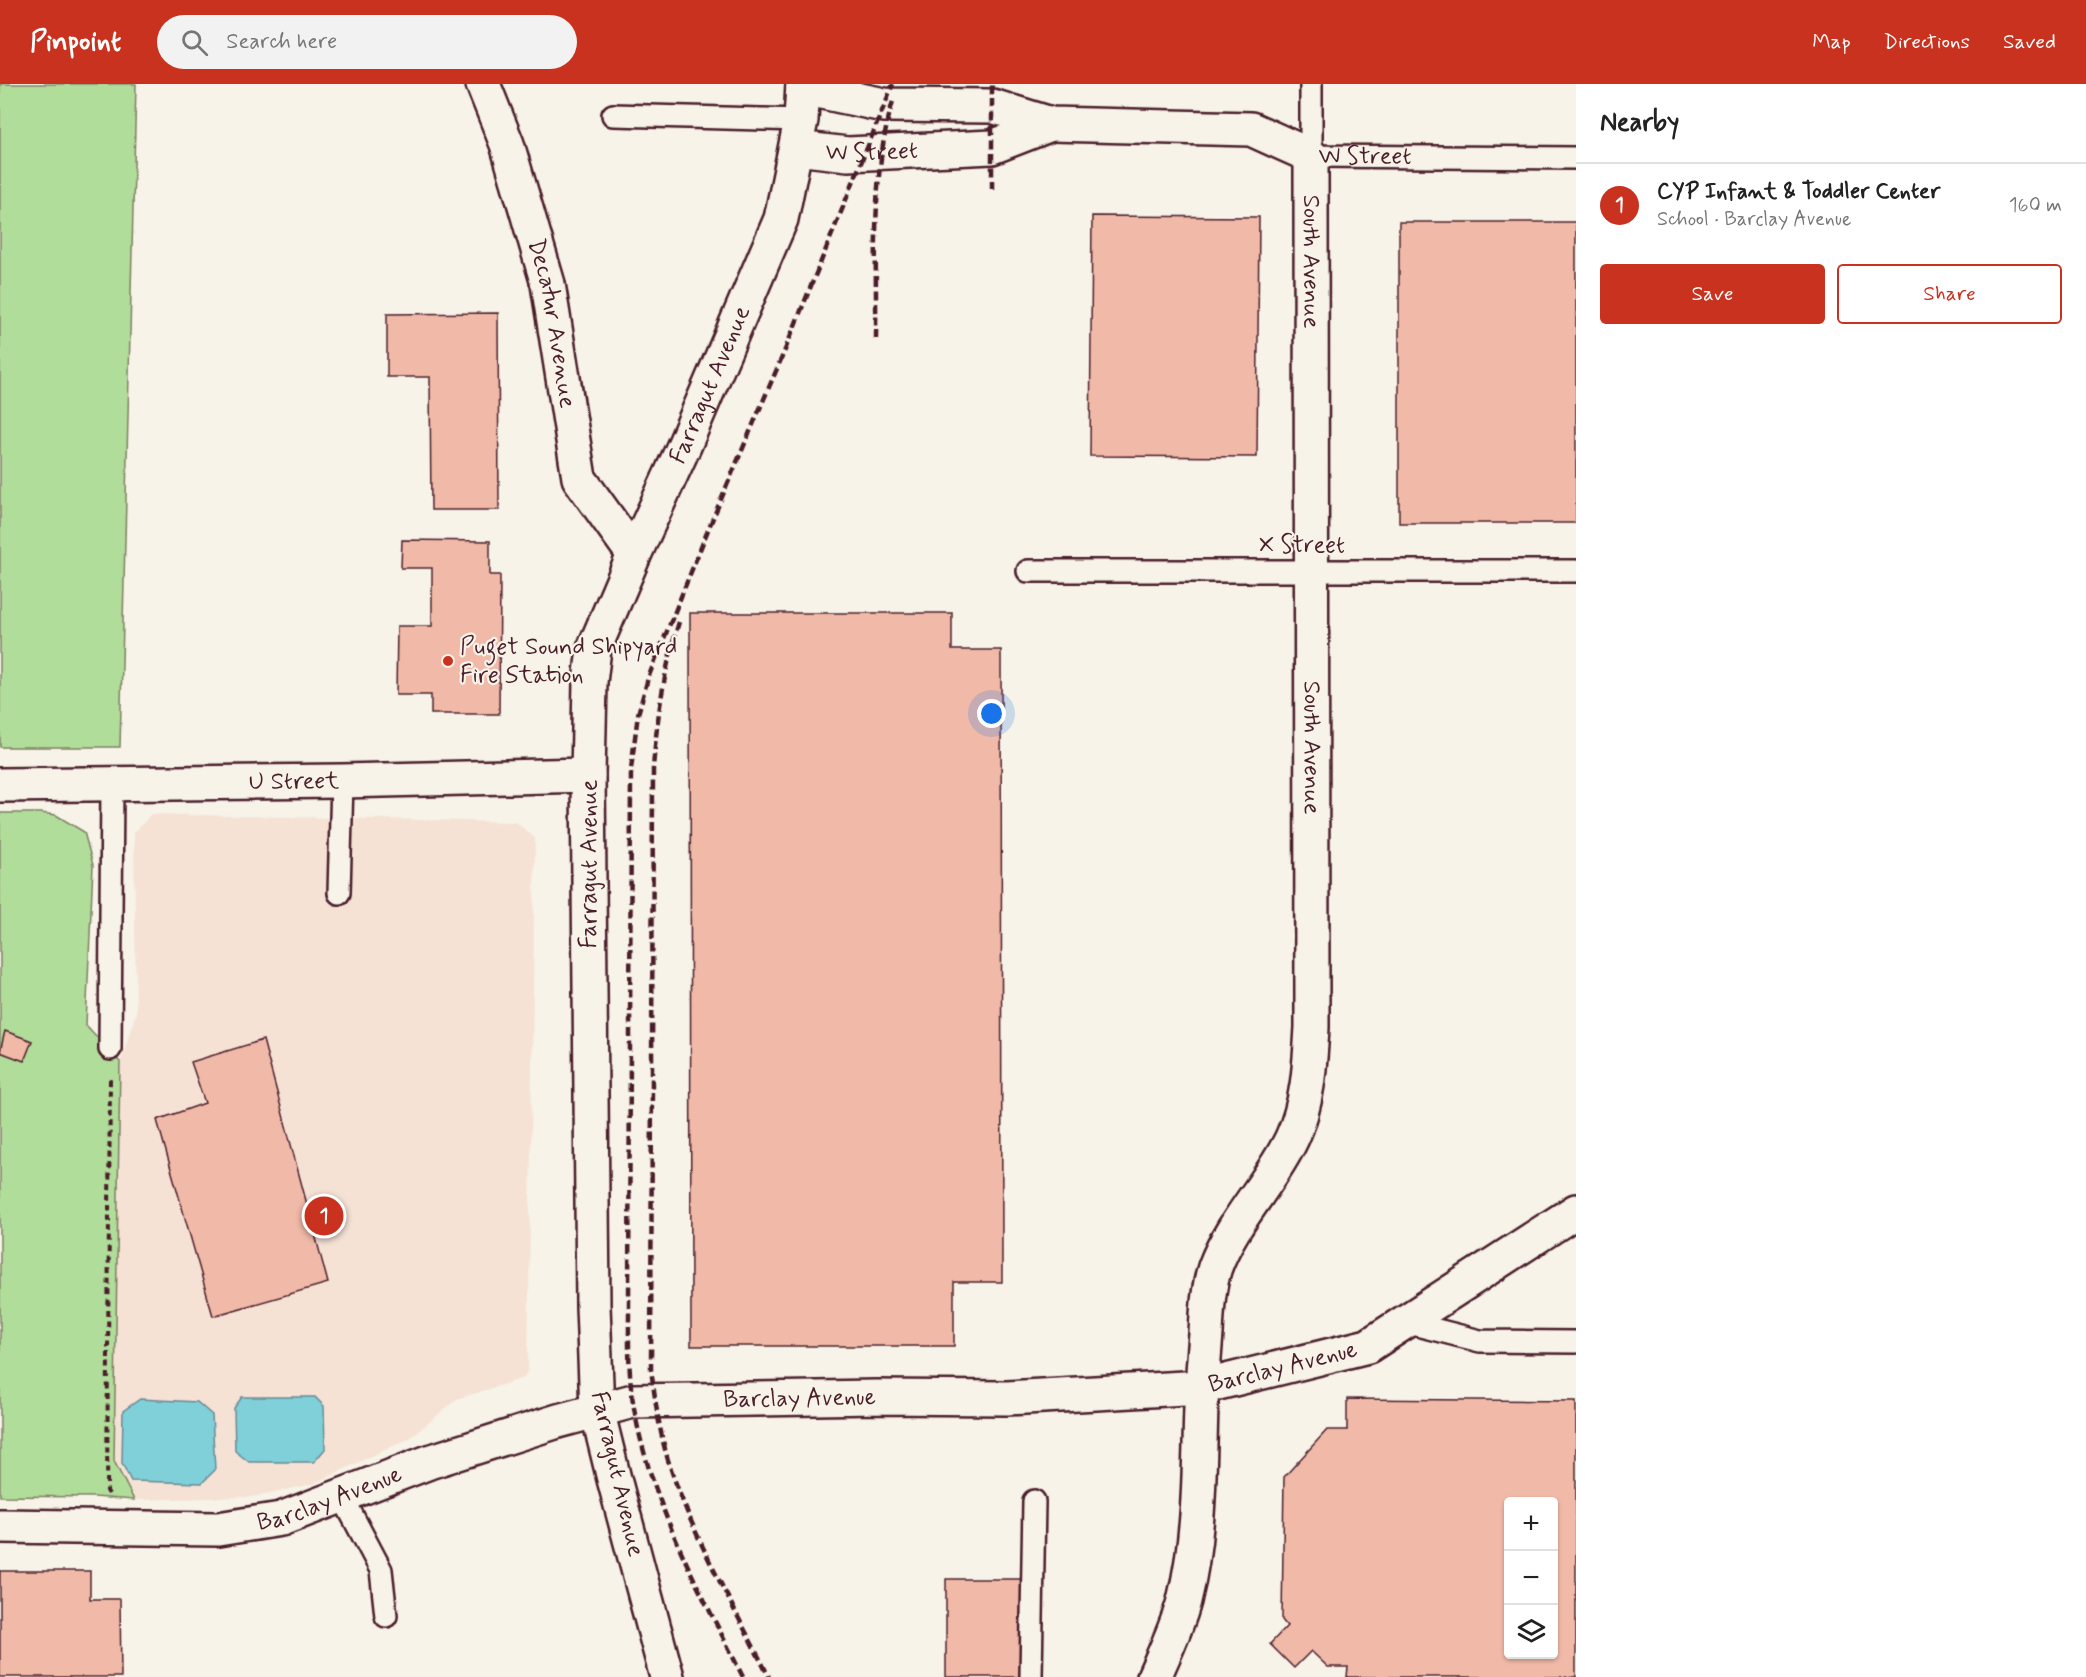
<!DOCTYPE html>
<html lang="en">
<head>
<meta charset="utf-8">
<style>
	:root { --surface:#fff; --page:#f2f2f2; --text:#222; --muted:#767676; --line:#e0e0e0; --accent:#c8321e }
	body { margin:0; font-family:Mynerve,sans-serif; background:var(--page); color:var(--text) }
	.controls { position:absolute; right:18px; bottom:18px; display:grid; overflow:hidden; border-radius:6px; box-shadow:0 2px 4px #0004 }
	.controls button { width:54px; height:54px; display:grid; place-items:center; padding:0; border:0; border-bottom:2px solid var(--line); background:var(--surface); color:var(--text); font:30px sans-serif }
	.you { position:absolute; left:992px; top:630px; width:21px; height:21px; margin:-15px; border:4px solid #fff; border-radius:50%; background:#1a73e8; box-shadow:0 0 0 9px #1a73e833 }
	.badge { display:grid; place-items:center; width:39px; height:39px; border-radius:50%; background:var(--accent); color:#fff; font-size:20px; font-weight:700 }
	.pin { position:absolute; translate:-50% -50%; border:3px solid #fff; box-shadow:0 2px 6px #0006 }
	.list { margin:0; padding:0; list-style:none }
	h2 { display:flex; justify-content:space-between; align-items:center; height:78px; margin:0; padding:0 24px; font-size:26px }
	h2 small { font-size:20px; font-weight:400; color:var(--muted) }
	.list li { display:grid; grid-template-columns:39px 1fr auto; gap:18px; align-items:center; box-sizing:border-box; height:84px; padding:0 24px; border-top:2px solid var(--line) }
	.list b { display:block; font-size:22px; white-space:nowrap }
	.list p { margin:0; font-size:20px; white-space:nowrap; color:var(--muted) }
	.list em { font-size:20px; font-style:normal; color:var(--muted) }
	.actions { display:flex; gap:12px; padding:18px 24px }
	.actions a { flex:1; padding:14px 0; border:2px solid var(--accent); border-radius:6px; text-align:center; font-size:21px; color:var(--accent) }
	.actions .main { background:var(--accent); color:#fff }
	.icon { flex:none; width:33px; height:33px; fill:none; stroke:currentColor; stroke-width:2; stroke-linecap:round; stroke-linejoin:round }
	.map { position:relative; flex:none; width:1576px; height:1593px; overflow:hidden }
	header { display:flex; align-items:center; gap:36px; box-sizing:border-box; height:84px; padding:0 30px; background:var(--accent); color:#fff }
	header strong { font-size:28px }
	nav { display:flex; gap:33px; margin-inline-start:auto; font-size:21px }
	.search { width:420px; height:54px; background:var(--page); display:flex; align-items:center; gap:15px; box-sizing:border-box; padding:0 21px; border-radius:33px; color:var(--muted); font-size:22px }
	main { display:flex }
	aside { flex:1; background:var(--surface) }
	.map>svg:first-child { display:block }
	.built { fill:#f5e2d5 }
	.green { fill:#b1dd9a; stroke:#7e7e62; stroke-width:1.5 }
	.water { fill:#7fd0d9; stroke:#6a8993; stroke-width:1.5 }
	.building { fill:#f1b9a8; stroke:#4a1f2b; stroke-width:1.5; fill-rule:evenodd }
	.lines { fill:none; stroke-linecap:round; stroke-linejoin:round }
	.service-casing { stroke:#4a1f2b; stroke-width:26 }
	.minor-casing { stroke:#4a1f2b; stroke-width:38 }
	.path { stroke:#4a1f2b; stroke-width:4; stroke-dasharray:6 4.5; stroke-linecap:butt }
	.service { stroke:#f7f3e8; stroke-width:21 }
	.minor { stroke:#f7f3e8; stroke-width:33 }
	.rail { stroke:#4a1f2b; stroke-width:4.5; stroke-dasharray:9 4.5; stroke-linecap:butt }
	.poi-dot { fill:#c8321e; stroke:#f7f3e8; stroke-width:2 }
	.labels { text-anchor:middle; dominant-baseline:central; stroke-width:4.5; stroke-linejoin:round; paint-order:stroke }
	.street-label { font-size:24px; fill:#4a1f2b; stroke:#f7f3e8 }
	.poi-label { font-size:24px; fill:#4a1f2b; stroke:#f7f3e8; text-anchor:start }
</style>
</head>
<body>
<header>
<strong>Pinpoint</strong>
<div class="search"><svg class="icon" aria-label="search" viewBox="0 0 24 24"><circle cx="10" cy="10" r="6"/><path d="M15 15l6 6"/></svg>Search here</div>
<nav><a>Map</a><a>Directions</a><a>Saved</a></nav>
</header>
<main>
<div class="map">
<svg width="1576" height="1593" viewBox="0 0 1576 1593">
	<rect width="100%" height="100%" fill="#f7f3e8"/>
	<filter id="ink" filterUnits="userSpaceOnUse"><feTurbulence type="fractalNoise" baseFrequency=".0167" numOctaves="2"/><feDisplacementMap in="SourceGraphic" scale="12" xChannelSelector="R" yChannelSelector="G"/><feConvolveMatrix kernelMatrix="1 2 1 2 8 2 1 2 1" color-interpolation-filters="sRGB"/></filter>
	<g filter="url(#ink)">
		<!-- built -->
		<path class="built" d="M151 730 516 738 535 754 528 1286 524 1294 457 1315 410 1354 313 1400 251 1413 134 1416 114 1377 120 979 136 929 134 749Z"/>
		<!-- green -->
		<path class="green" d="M0 0H136L120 663H0Z
			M0 729H40L56 731 84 748 93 781 86 941 120 978 114 1377 134 1416 94 1413 0 1412Z"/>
		<!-- water -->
		<path class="water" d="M242 1313H315L324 1322 325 1365 314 1378H249L235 1367 234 1324Z
			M140 1315 197 1318 212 1331 215 1386 202 1399 131 1397 122 1379 123 1327Z"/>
		<!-- building -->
		<path class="building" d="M1092 132 1259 133 1257 373 1090 372Z
			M1399 138H1576V439H1399Z
			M498 229 499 426H431L430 293H387V230Z
			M402 456 490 457V491H500L499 630H431V611H396L397 542H432V484H401Z
			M690 529H952V566H1001L1002 1198H954V1262H691Z
			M5 947 32 957 24 977 0 968Z
			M263 956 328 1199 213 1232 157 1036 205 1019 191 978Z
			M1347 1315 1576 1317V1593H1347L1348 1583H1328L1311 1567 1294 1584 1270 1560 1287 1542 1282 1536 1284 1393 1327 1346H1347ZM1508 1418H1554V1570H1508Z
			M0 1487H90V1515H120L121 1593H0Z
			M946 1495H1022L1023 1593H946Z"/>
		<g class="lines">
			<!-- service casing -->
			<g class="service-casing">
				<g id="service">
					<path id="s1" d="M1311 0V72L1576 74"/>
					<path d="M613 31 801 36"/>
					<path d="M1028 487H1576"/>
					<path d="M339 809 342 697"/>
					<path d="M110 965 112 700"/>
					<path d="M1405 1238 1480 1257 1576 1258"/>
					<path d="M342 1412 381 1486 386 1532"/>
					<path d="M1031 1593 1034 1417"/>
				</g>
			</g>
			<!-- minor casing -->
			<g class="minor-casing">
				<g id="minor">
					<path id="s2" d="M483 0 507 60 548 200 579 394 634 471"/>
					<path id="s3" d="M803 4 884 21 992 22 1051 40 1251 45 1311 72 1312 943C1310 980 1308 1020 1292 1054 1271 1099 1233 1135 1215 1183 1208 1204 1207 1228 1206 1250 1204 1274 1202 1298 1201 1322 1199 1387 1200 1453 1184 1517 1177 1543 1165 1568 1154 1593"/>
					<path id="s4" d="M796 64 848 70 992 63 1051 40"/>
					<path id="s5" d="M0 701 342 697 588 691"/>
					<path id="s6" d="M0 1442 218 1445 281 1435 429 1378 558 1337 633 1317 876 1313 1007 1314 1202 1303 1368 1262 1576 1127"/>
					<path id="s7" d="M667 1593 614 1395 597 1326 593 1222 588 691 590 598 594 565 634 471 684 362 781 135 801 36 803 0"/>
				</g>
			</g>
			<!-- path -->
			<path class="path" d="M109 1410 107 1407 110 992"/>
			<!-- service -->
			<use href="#service" class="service"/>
			<!-- minor -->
			<use href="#minor" class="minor"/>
			<!-- rail -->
			<path class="rail" d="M992 105V0
				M876 255C877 175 870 91 894 14
				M679 538C664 586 657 634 653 684L651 1285C655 1315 659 1346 668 1376 691 1450 734 1523 769 1593
				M743 1593C699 1504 649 1417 633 1318 628 1286 629 1254 629 1222L631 685 638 630 648 594 710 441 785 266 893 0"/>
		</g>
	</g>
	<!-- markers -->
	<circle class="poi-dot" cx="448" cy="577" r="6"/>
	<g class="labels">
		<!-- street labels -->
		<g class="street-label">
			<text stroke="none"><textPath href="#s4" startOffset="76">W Street</textPath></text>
			<text stroke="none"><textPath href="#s1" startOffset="126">W Street</textPath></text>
			<text stroke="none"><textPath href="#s3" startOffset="624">South Avenue</textPath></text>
			<text stroke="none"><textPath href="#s2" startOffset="250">Decatur Avenue</textPath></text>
			<text stroke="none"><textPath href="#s7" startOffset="1326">Farragut Avenue</textPath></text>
			<text x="1302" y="461">X Street</text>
			<text stroke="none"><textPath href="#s3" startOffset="1110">South Avenue</textPath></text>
			<text stroke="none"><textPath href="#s5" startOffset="294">U Street</textPath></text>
			<text transform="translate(589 780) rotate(-90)">Farragut Avenue</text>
			<text stroke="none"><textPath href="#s6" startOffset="1306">Barclay Avenue</textPath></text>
			<text stroke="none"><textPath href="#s6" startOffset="820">Barclay Avenue</textPath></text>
			<text transform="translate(617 1390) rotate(77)">Farragut Avenue</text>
			<text stroke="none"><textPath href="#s6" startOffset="334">Barclay Avenue</textPath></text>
		</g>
		<!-- poi labels -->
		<g class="poi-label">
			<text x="460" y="563">Puget Sound Shipyard<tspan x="460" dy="28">Fire Station</tspan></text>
		</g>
	</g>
</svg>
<div class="controls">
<button>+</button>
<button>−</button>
<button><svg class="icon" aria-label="layers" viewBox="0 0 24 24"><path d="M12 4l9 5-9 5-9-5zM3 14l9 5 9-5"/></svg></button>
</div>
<div class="you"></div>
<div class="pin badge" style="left:324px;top:1132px">1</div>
</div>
<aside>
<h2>Nearby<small></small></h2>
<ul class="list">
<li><span class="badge">1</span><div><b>CYP Infant &amp; Toddler Center</b><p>School · Barclay Avenue</p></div><em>160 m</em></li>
</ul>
<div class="actions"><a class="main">Save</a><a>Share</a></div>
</aside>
</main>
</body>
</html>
